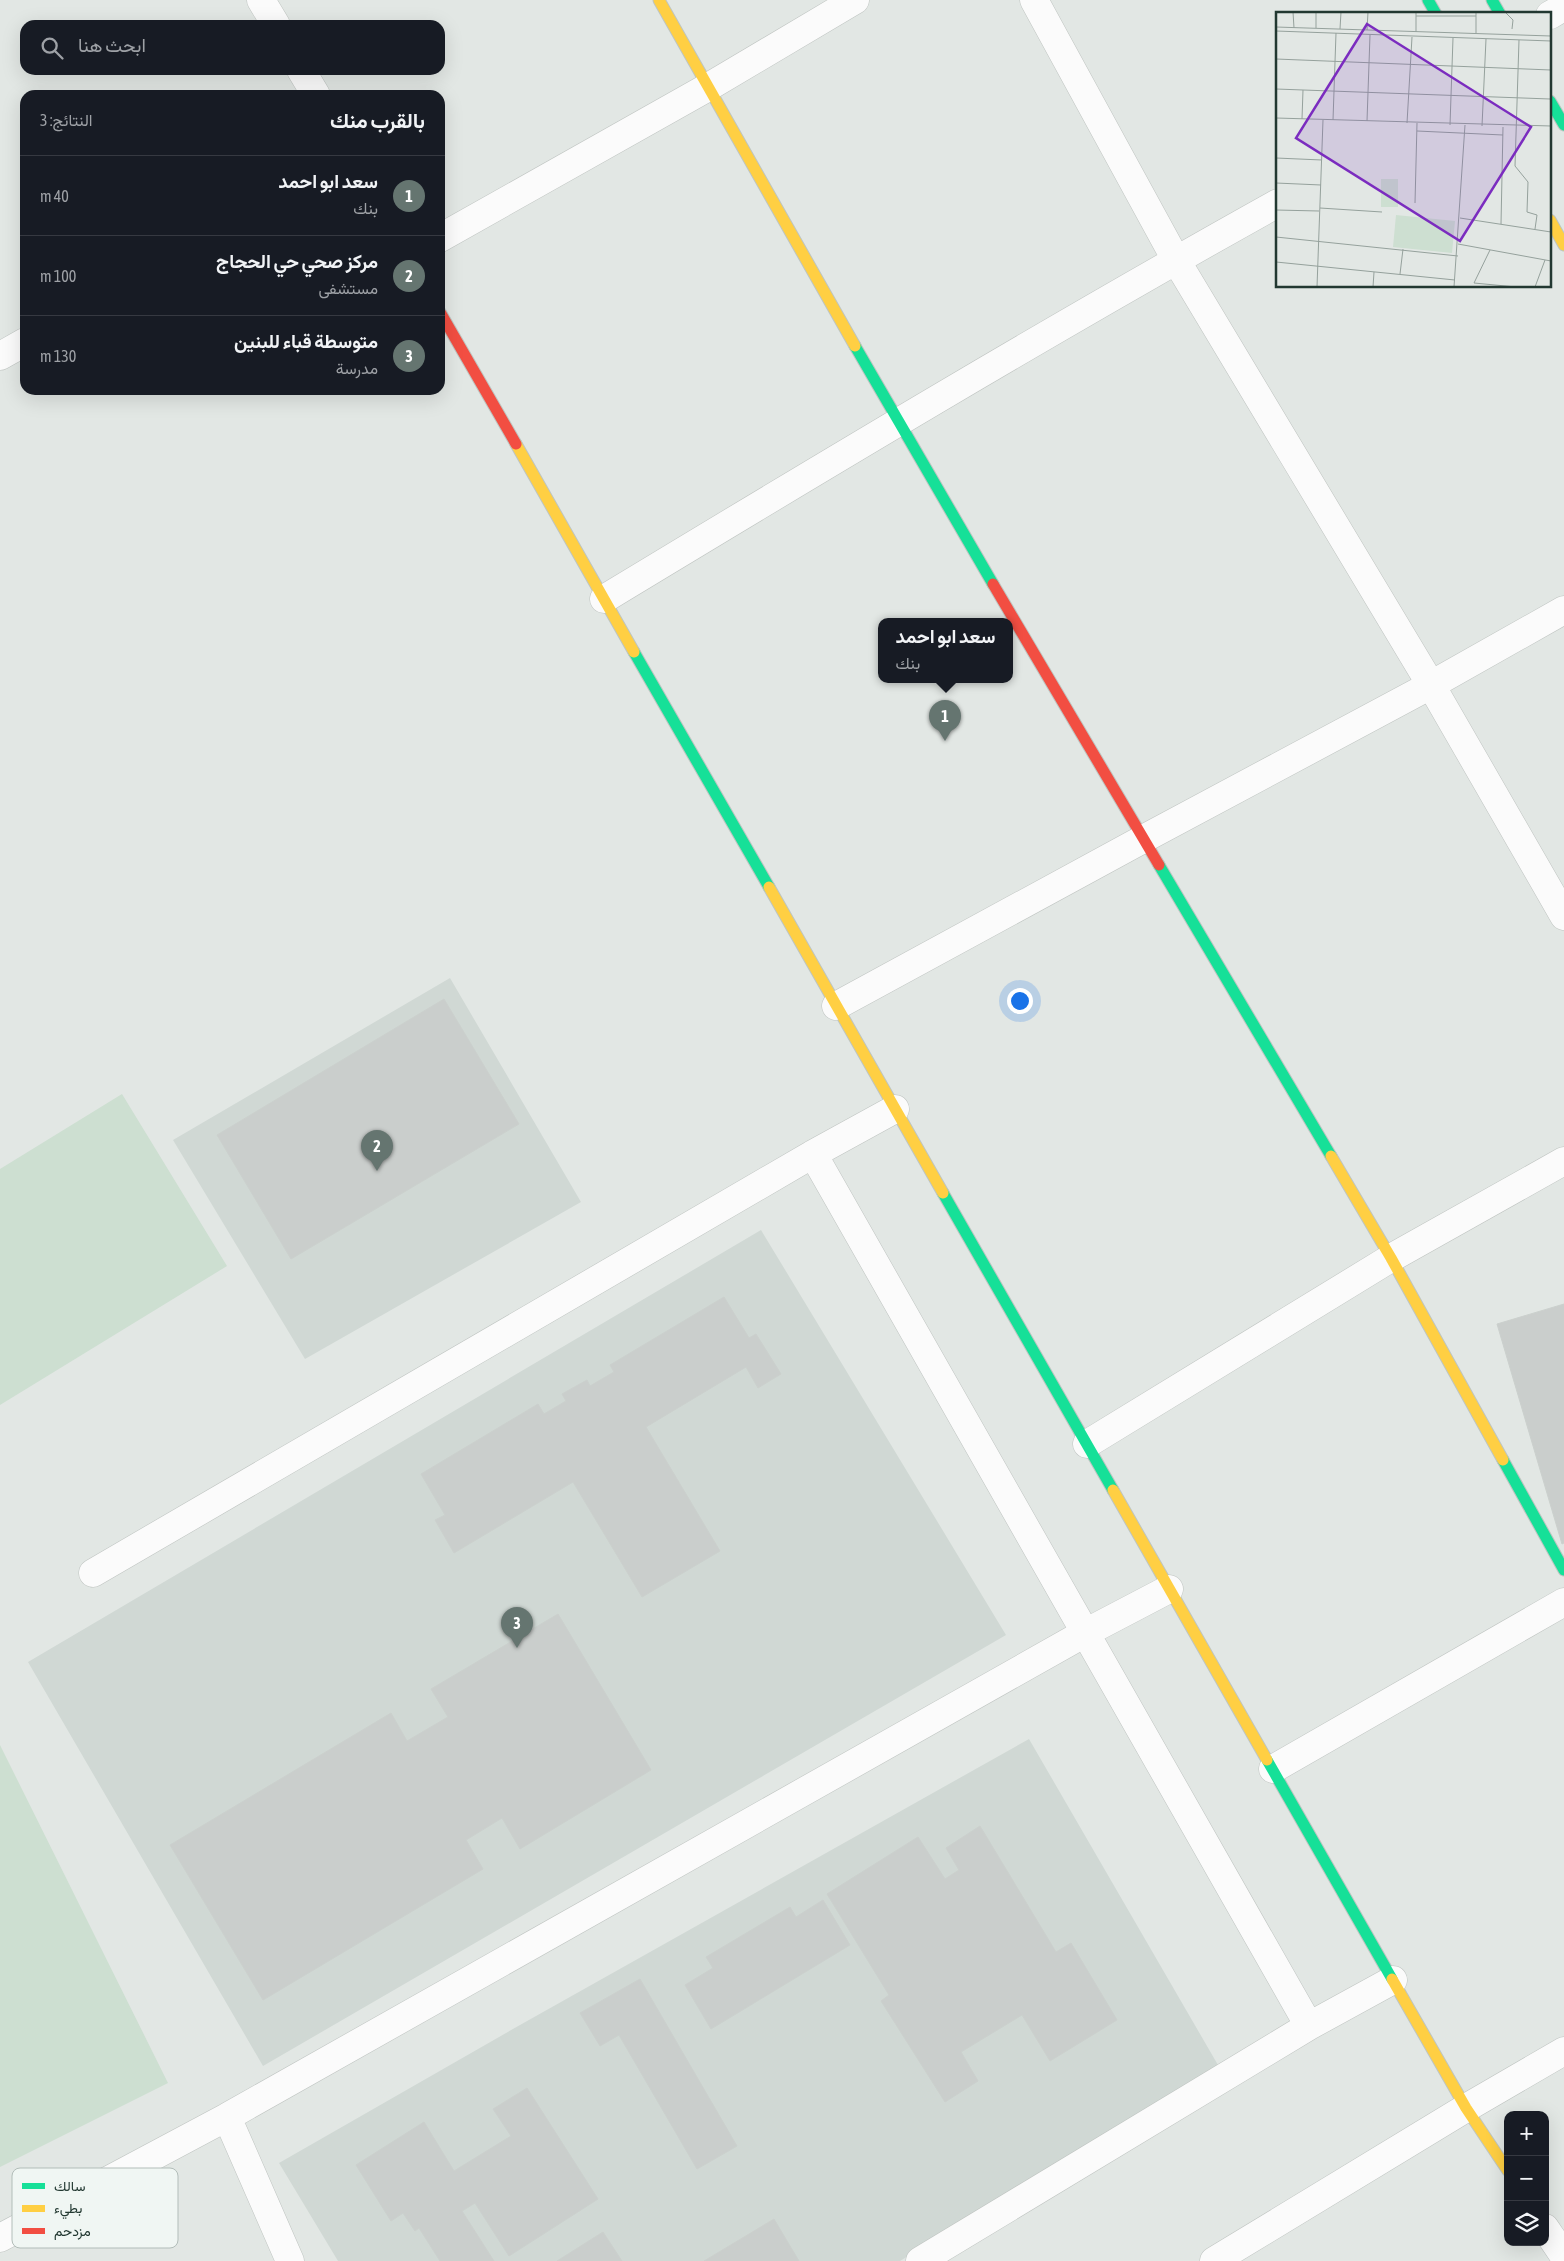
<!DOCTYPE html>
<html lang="ar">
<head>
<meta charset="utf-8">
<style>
	:root { --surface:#171b24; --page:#20242c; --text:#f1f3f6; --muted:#9ea1a6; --line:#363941; --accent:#657570 }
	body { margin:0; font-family:"Asap Condensed",Vazirmatn,sans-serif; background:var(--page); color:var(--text); direction:rtl }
	.controls { position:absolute; right:15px; bottom:15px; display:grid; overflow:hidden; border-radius:10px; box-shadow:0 5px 20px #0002 }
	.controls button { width:45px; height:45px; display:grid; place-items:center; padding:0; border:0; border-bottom:1px solid var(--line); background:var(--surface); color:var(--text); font:25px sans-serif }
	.you { position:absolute; left:1019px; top:1000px; width:18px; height:18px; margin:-12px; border:4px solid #fff; border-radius:50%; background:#1a73e8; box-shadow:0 0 0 8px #1a73e833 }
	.badge { display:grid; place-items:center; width:32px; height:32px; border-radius:50%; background:var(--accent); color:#fff; font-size:16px; font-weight:700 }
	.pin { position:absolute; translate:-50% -41px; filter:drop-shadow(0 1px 2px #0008) }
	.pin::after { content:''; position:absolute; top:26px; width:18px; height:15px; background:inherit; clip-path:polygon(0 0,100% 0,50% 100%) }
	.popup { position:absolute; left:878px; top:618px; width:135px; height:65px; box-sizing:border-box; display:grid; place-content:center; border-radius:10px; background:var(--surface); filter:drop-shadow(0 1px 4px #0005); font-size:16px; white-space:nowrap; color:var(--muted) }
	.popup b { font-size:19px; color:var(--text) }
	.popup::after { content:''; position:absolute; left:50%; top:100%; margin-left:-10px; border:10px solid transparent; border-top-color:var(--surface) }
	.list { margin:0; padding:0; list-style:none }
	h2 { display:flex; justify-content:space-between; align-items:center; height:65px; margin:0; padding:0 20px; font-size:21px }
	h2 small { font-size:16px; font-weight:400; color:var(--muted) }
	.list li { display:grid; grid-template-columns:32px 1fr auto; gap:15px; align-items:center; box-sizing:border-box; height:80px; padding:0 20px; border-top:1px solid var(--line) }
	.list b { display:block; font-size:19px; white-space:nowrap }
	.list p { margin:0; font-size:16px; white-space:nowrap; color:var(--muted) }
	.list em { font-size:16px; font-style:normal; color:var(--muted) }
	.icon { flex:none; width:28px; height:28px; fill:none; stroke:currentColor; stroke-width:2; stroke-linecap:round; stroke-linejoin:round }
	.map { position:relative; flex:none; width:1564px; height:2261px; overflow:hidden; direction:ltr }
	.search { position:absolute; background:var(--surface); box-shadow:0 5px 20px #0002; left:20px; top:20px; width:425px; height:55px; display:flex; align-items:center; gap:12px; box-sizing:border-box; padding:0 18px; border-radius:15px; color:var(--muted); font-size:19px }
	.panel { position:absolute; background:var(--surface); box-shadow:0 5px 20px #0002; left:20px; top:90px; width:425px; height:305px; border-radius:15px; direction:rtl }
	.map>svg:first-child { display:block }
	.built { fill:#d0d8d4 }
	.green { fill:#cddfd1 }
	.building { fill:#cacecc; stroke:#cbd0cd }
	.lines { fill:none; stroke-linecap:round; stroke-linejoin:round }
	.street-casing { stroke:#bfc4c1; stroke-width:29 }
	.fast-casing { stroke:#bec5c1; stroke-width:13 }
	.slow-casing { stroke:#bec5c1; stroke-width:13 }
	.jam-casing { stroke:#bec5c1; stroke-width:13 }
	.street { stroke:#fbfbfb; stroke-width:28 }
	.fast { stroke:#16e098; stroke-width:11 }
	.slow { stroke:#ffcf43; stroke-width:11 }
	.jam { stroke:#f24e42; stroke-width:11 }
	.inset-road { fill:none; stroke:#95a19c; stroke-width:1 }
	.view { fill:#7b2cbf; fill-opacity:0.15; stroke:#7b2cbf; stroke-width:2.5 }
	.inset-edge { fill:none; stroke:#223831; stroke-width:2.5 }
	.key { fill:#f0f6f3; stroke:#b2bdb9; stroke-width:1 }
	.key-label { font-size:14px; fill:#223831 }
</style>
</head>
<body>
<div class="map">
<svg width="1564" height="2261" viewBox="0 0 1564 2261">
	<rect width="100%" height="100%" fill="#e2e7e4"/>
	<!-- built -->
	<path class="built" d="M450 978 581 1202 305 1359 173 1140Z
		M761 1230 1006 1635 263 2066 28 1662Z
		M1029 1739 1218 2065 900 2261H338L279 2163 520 2025Z"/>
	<!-- green -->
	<path class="green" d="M122 1094 227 1266 0 1405V1169Z
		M0 1745 168 2083 0 2167Z"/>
	<!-- building -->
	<path class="building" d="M444 999 519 1124 291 1259 217 1135Z
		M724 1297 749 1338 756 1334 781 1374 758 1388 746 1367 646 1427 720 1551 642 1597 573 1482 454 1553 435 1520 445 1515 421 1474 538 1404 544 1414 566 1401 562 1394 587 1380 590 1386 614 1372 610 1365Z
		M1564 1304V1543L1562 1544 1497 1324Z
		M558 1614 651 1770 520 1849 502 1818 466 1840 483 1869 263 2000 170 1845 391 1713 407 1741 448 1717 431 1689Z
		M980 1826 1056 1952 1071 1943 1117 2020 1050 2061 1022 2015 961 2052 978 2081 945 2102 881 2001 889 1995 827 1894 918 1837 945 1879 959 1870 946 1848Z
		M823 1900 850 1945 711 2029 685 1985 713 1968 706 1957 790 1907 796 1917Z
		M640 1979 737 2146 697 2169 619 2035 600 2046 580 2013Z
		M527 2088 598 2199 509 2256 475 2203 462 2211 494 2261H440L419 2228 415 2231 403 2213 391 2221 356 2165 424 2122 454 2171 511 2136 493 2109Z
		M774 2219 799 2261H704Z
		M603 2232 622 2261H557Z"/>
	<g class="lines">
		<!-- street casing -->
		<g class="street-casing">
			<path id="street" d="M261 0 276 25
				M1034 0 1176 260 1431 685 1564 916
				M1550 15 1564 7
				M301 70 316 95
				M440 238 710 86 855 0
				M0 356 25 342
				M604 599C827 464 1050 330 1278 203
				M836 1006 1145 838 1431 685 1564 610
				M813 1154 1309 2026
				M1087 1444 1391 1258 1564 1161
				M93 1573 813 1154 895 1109
				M1273 1769 1564 1602
				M227 2117 290 2261
				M1545 2228 1564 2256
				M0 2238 227 2117 1085 1633 1169 1589
				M920 2261 1309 2026 1393 1980
				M1214 2261 1466 2108 1564 2051"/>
		</g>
		<!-- fast casing -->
		<g class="fast-casing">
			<path id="fast" d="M1428 0 1436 14
				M1492 0 1500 14
				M1550 101 1564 125
				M855 346 993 584
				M634 652 769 887
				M1159 865 1331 1156
				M943 1193 1113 1490
				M1503 1460 1564 1570
				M1267 1760 1392 1979"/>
		</g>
		<!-- slow casing -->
		<g class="slow-casing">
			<path id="slow" d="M659 0 855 346
				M1550 220 1564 245
				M516 444 634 652
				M769 887 943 1193
				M1331 1156 1391 1258 1503 1460
				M1113 1490 1267 1760
				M1392 1979 1466 2108 1508 2171"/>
		</g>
		<!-- jam casing -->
		<g class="jam-casing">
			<path id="jam" d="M440 312 516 444
				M993 584 1159 865"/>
		</g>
		<!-- street -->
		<use href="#street" class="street"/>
		<!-- fast -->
		<use href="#fast" class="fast"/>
		<!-- slow -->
		<use href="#slow" class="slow"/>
		<!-- jam -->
		<use href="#jam" class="jam"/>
	</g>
	<!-- overview -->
	<g transform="translate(1276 12)">
		<rect width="275" height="275" fill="#e2e7e4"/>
		<path d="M105 167H122V195H105ZM120 203 179 209 176 241 117 235Z" fill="#cddfd1"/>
		<path class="inset-road" d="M17 0 18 16M200 0V21M229 0 237 8 236 17M140 4H200M0 15 275 24M40 16V0M64 17 65 0M91 18 92 0M0 19 275 29M140 20V0M243 28 239 154 252 170 251 200 261 203 259 217M0 47 275 58M0 77 274 87M275 79V114M0 106 275 114M26 107 27 78M57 108 60 21M91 109 94 23M131 111 136 25M174 113 177 26M206 114 210 27M141 119 227 123M0 146 46 148M0 171 45 173M139 191 141 111M44 196 106 200M0 198 43 199M184 206 275 220M225 212 227 115M0 225 182 244M182 232 275 249M214 238 198 271 240 275M0 250 179 268M124 262 127 237M41 275 47 108M97 275 98 260M178 275 189 113M259 275 269 248"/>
		<path class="view" d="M91 12 255 115 184 229 20 126Z"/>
		<rect width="275" height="275" class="inset-edge"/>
	</g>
	<!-- legend -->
	<rect x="12" y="2168" width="166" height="80" rx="8" class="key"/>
	<rect x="22" y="2183" width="23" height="6" fill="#16e098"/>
	<rect x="22" y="2205" width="23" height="7" fill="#ffcf43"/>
	<rect x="22" y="2228" width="23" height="6" fill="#f24e42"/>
	<g class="key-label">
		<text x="54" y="2191">سالك</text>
		<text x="54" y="2213">بطيء</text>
		<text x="54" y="2236">مزدحم</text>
	</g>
</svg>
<div class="controls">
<button>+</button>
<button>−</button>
<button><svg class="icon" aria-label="layers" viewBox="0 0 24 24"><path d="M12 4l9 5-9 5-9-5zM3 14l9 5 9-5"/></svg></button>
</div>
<div class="you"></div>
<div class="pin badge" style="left:945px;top:741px">1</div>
<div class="popup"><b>سعد ابو احمد</b>بنك</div>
<div class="pin badge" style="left:377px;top:1171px">2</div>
<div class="pin badge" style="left:517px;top:1648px">3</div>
<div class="search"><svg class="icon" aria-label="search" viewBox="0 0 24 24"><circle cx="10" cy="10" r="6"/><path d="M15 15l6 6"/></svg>ابحث هنا</div>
<section class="panel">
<h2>بالقرب منك<small>النتائج: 3</small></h2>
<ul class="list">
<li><span class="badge">1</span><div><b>سعد ابو احمد</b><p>بنك</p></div><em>40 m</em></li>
<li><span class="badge">2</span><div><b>مركز صحي حي الحجاج</b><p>مستشفى</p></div><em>100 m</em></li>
<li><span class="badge">3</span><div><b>متوسطة قباء للبنين</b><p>مدرسة</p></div><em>130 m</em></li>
</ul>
</section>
</div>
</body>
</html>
